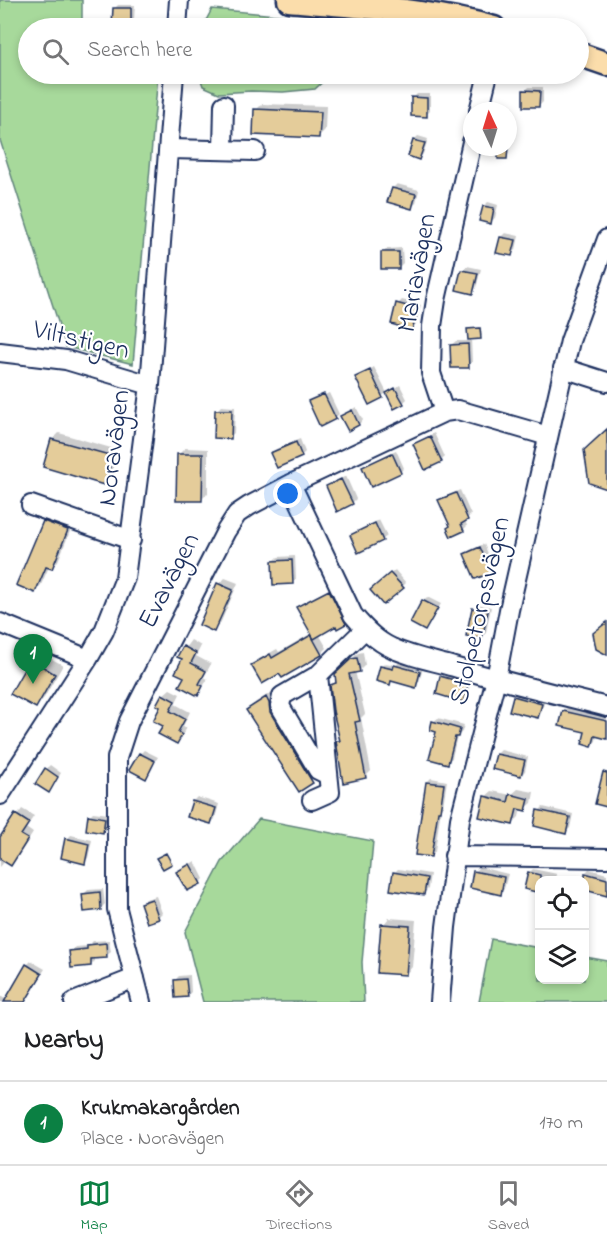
<!DOCTYPE html>
<html lang="en">
<head>
<meta charset="utf-8">
<style>
	:root { --surface:#fff; --page:#f6f6f6; --text:#202124; --muted:#757577; --line:#e0e0e0; --accent:#0b8043 }
	body { margin:0; font-family:"Indie Flower",sans-serif; background:var(--page); color:var(--text) }
	.controls { position:absolute; right:18px; bottom:18px; display:grid; overflow:hidden; border-radius:12px; box-shadow:0 3px 9px #0003 }
	.controls button { width:54px; height:54px; display:grid; place-items:center; padding:0; border:0; border-bottom:2px solid var(--line); background:var(--surface); color:var(--text); font:30px sans-serif }
	.compass { position:absolute; left:463px; top:102px; width:54px; height:54px; border-radius:50%; background:var(--surface); box-shadow:0 3px 9px #0003; rotate:356deg }
	.you { position:absolute; left:288px; top:494px; width:21px; height:21px; margin:-15px; border:4px solid #fff; border-radius:50%; background:#1a73e8; box-shadow:0 0 0 9px #1a73e833 }
	.badge { display:grid; place-items:center; width:39px; height:39px; border-radius:50%; background:var(--accent); color:#fff; font-size:20px; font-weight:700 }
	.pin { position:absolute; translate:-50% -50px; filter:drop-shadow(0 2px 3px #0008) }
	.pin::after { content:''; position:absolute; top:32px; width:21px; height:18px; background:inherit; clip-path:polygon(0 0,100% 0,50% 100%) }
	.list { margin:0; padding:0; list-style:none }
	h2 { display:flex; justify-content:space-between; align-items:center; height:78px; margin:0; padding:0 24px; font-size:26px }
	h2 small { font-size:20px; font-weight:400; color:var(--muted) }
	.list li { display:grid; grid-template-columns:39px 1fr auto; gap:18px; align-items:center; box-sizing:border-box; height:84px; padding:0 24px; border-top:2px solid var(--line) }
	.list b { display:block; font-size:22px; white-space:nowrap }
	.list p { margin:0; font-size:20px; white-space:nowrap; color:var(--muted) }
	.list em { font-size:20px; font-style:normal; color:var(--muted) }
	.icon { flex:none; width:33px; height:33px; fill:none; stroke:currentColor; stroke-width:2; stroke-linecap:round; stroke-linejoin:round }
	.map { position:relative; flex:none; width:607px; height:1002px; overflow:hidden }
	.search { position:absolute; background:var(--surface); box-shadow:0 3px 9px #0003; left:18px; right:18px; top:18px; height:66px; display:flex; align-items:center; gap:15px; box-sizing:border-box; padding:0 21px; border-radius:33px; color:var(--muted); font-size:22px }
	.sheet { height:162px; background:var(--surface) }
	nav { display:flex; justify-content:space-around; align-items:center; box-sizing:border-box; height:84px; border-top:2px solid var(--line); background:var(--surface); font-size:16px; color:var(--muted) }
	nav a { display:grid; justify-items:center; gap:3px }
	nav .on { color:var(--accent) }
	.map>svg:first-child { display:block }
	.green { fill:#a7d99b; stroke:#61847c; stroke-width:1.5 }
	.shadow { fill:#0003 }
	.building { fill:#e4cc9a; stroke:#1b2f5e; stroke-width:1.5 }
	.lines { fill:none; stroke-linecap:round; stroke-linejoin:round }
	.minor-casing { stroke:#1b2f5e; stroke-width:22 }
	.major-casing { stroke:#1b2f5e; stroke-width:27 }
	.minor { stroke:#fff; stroke-width:18 }
	.major { stroke:#fbddab; stroke-width:22 }
	.labels { text-anchor:middle; dominant-baseline:central; stroke-width:4.5; stroke-linejoin:round; paint-order:stroke }
	.street-label { font-size:27px; fill:#1b2f5e; stroke:#fff }
</style>
</head>
<body>
<div class="map">
<svg width="607" height="1002" viewBox="0 0 607 1002">
	<rect width="100%" height="100%" fill="#fff"/>
	<filter id="ink" filterUnits="userSpaceOnUse"><feTurbulence type="fractalNoise" baseFrequency=".0167" numOctaves="2"/><feDisplacementMap in="SourceGraphic" scale="12" xChannelSelector="R" yChannelSelector="G"/><feConvolveMatrix kernelMatrix="1 2 1 2 8 2 1 2 1" color-interpolation-filters="sRGB"/></filter>
	<g filter="url(#ink)">
		<!-- green -->
		<path class="green" d="M0 0H82V28H28V74H158L133 364 66 347 0 140Z
			M212 9 307 18 309 28H202Z
			M199 74H330V75L315 89 283 92 251 91 219 93 203 86Z
			M259 819 373 841 362 962 364 1002H203L185 932 222 862Z
			M491 939 539 948 540 980H584L585 957 607 961V1002H479Z"/>
		<!-- shadow -->
		<path class="shadow" d="M118 5H135L134 19 130 23 114 9Z
			M529 87H543V102L539 106 525 91Z
			M417 94H430V111L426 115 413 98Z
			M262 104 326 106 325 130 319 136 256 110Z
			M418 136 428 139 423 154 419 158 414 140Z
			M397 184 419 190 416 203 412 207 393 188Z
			M488 202 498 205 495 218 490 222 484 206Z
			M505 233 519 236 516 250 512 254 501 237Z
			M402 248 403 263 399 267 382 253 387 249Z
			M467 266 481 269 476 288 472 292 458 289 463 270Z
			M402 300 421 305 416 324 412 328 398 304Z
			M481 327 482 336 471 338 472 362 468 366 451 345 456 341H470L469 329Z
			M374 367 387 393 369 403 357 378Z
			M400 385 407 399 403 403 388 393Z
			M329 393 339 414 335 418 310 402Z
			M221 406 235 407 234 433 230 437 217 410Z
			M356 407 363 420 359 424 342 416Z
			M59 433 118 450 110 477 104 483 45 466 53 439Z
			M434 433 445 457 441 461 415 444Z
			M300 439 305 452 301 456 272 453 276 449Z
			M185 448 208 449V493L201 500 178 455Z
			M396 450 404 468 400 472 363 468 367 464Z
			M346 476 356 499 352 503 327 486Z
			M460 490 471 515 465 520 467 526 463 530 452 525 440 501 444 497Z
			M50 515 73 524 58 561 52 568 49 567 41 585 35 591 44 522Z
			M379 520 387 536 382 540 358 551 351 536 355 532Z
			M484 544 494 568 490 572 466 554 470 550Z
			M295 556 296 579 292 583 274 561 278 557Z
			M395 570 406 583 402 587H376Z
			M225 578 238 583 220 624 213 630 219 584Z
			M333 587 349 619 345 623 336 624 319 634 327 648 321 654 280 672 253 665 259 659 277 649 279 652 312 633 298 607 302 603Z
			M427 597 441 604 425 630 423 601Z
			M477 604 491 607 486 633 482 637 473 608Z
			M191 640 201 646 196 656 211 664 204 677 208 679 198 694 186 677 184 658 179 656Z
			M39 652 63 665 44 698 36 706 31 660Z
			M363 652 365 665 359 671H355L365 714 361 718 371 771 365 777 338 742 341 739 332 685 337 680 336 675 358 653Z
			M400 662 423 668 419 682 415 686 393 680 390 683 381 667 385 663 396 665Z
			M446 673 471 680 467 696 463 700 442 677Z
			M170 689 180 694 175 704 190 712 183 726 187 728 177 743 165 725 163 695Z
			M275 690 321 773 299 790 247 710 256 702Z
			M518 693 545 700 541 713 537 717 514 697Z
			M568 707 607 717V738L597 735 596 741 592 745 587 731 564 711Z
			M438 718 464 725 462 732 457 736 452 758 447 762 433 722Z
			M144 750 158 757 145 777 140 754Z
			M501 750 528 757 525 771 521 775 497 754Z
			M50 765 61 773 52 787 46 769Z
			M431 778 447 781 443 806 441 808 435 852 431 856 427 782Z
			M518 789 534 792 532 803 525 809 521 808 519 817 513 823 485 797 492 791 511 795Z
			M197 797 219 804 215 819 211 823 193 801Z
			M543 807 573 814 570 828 566 832 539 811Z
			M22 809 34 816 26 828 33 833 17 858 11 864 5 861 0 867V840Z
			M93 812 109 814 107 827 103 831 89 816Z
			M71 835 92 840 88 858 84 862 67 839Z
			M195 861 204 879 200 883 178 872Z
			M479 867 508 874 504 889 500 893 475 871Z
			M398 869 430 874 428 889 424 893 394 873Z
			M533 869 557 874 556 880H540L529 873Z
			M589 869 607 874V895L584 889 583 880 585 873Z
			M103 889 105 904 101 908 83 895 88 890Z
			M156 896 162 913 158 917 142 903 146 899Z
			M389 918 416 920 412 967 406 974 383 925Z
			M109 940 111 952 106 956 95 958V961L91 965 71 951 75 947 88 946 93 941Z
			M31 961 45 969 27 996V965Z
			M190 975 191 992 187 996 175 980 179 976Z
			M0 996 9 1001V1002H0Z"/>
		<!-- building -->
		<path class="building" d="M113 8H131V25H112Z
			M523 90 540 91 539 107H523Z
			M411 97 427 98V117L411 116Z
			M254 109 321 112 319 138 253 135Z
			M413 140 425 143 419 160 408 156Z
			M498 147H508L507 159H498Z
			M392 188 416 194 412 209 387 202Z
			M483 206 494 208 491 224 479 221Z
			M500 237 516 240 512 256 496 253Z
			M381 252H399V269H381Z
			M461 270 478 273 473 294 456 290Z
			M396 303 418 309 412 330 391 324Z
			M480 328 481 339 468 340 467 329Z
			M468 344 469 368H451L450 345Z
			M370 370 383 398 369 405 355 377Z
			M395 388 404 404 394 409 386 393Z
			M324 394 336 419 320 427 308 401Z
			M215 410H232L231 439 214 438Z
			M352 410 359 425 348 431 340 416Z
			M607 429V489L589 483 584 450Z
			M430 436 442 462 425 470 413 444Z
			M51 439 113 456 104 485 43 467Z
			M296 442 302 457 277 468 270 453Z
			M392 453 401 473 371 487 362 467Z
			M177 454H203L202 501H176Z
			M341 479 353 504 337 512 326 486Z
			M456 493 468 520 461 524 464 531 451 537 447 528 450 526 438 500Z
			M43 521 68 530 52 569 46 567 35 593 16 585Z
			M375 523 383 541 358 553 350 535Z
			M480 547 491 573 475 579 464 554Z
			M292 560 293 584 273 585 272 561Z
			M390 573 404 588 383 605 370 590Z
			M217 583 233 590 214 632 199 625Z
			M329 590 346 624 337 629 336 626 314 639 296 607Z
			M422 600 438 608 425 631 410 623Z
			M472 608 488 611 482 639 466 636Z
			M607 622V655L596 649 593 633Z
			M311 635 322 655 282 678 279 674 262 684 251 665 270 654 272 658Z
			M183 646 196 653 191 663 206 671 199 684 203 686 198 696 179 686 184 677 175 673 182 659 177 657Z
			M357 658 360 672 349 674 360 721 355 722 366 778 343 783 336 741H340L333 711 330 685 336 683 335 674 351 659Z
			M30 659 55 674 36 708 10 694Z
			M394 665 420 672 416 688 391 681 390 685 376 681 380 666 393 669Z
			M440 676 468 684 463 702 436 694Z
			M162 694 175 701 170 711 185 719 178 732 182 735 177 744 158 734 163 726 153 721 160 707 156 705Z
			M513 696 542 704 538 718 509 711Z
			M266 697 269 703 270 712 313 783 299 792 246 710Z
			M563 711 607 721V739L595 736 592 747 582 744 585 732 559 726Z
			M432 721 460 729 458 737H455L448 764 429 759 436 732 430 730Z
			M139 753 155 761 146 779 129 770Z
			M496 754 525 760 521 776 492 769Z
			M45 768 58 777 49 793 35 784Z
			M603 772 607 773V807L595 804Z
			M426 782 444 784 440 811H438L431 857 415 855Z
			M510 794 529 799 526 811 517 809 513 825 479 817 484 796 508 802Z
			M192 801 216 808 211 824 187 817Z
			M537 810 570 817 566 834 534 826Z
			M15 814 29 823 21 835 28 839 11 866 0 859V837Z
			M88 815 105 818 103 833 86 830Z
			M65 838 89 844 85 864 61 858Z
			M166 853 172 864 163 869 156 858Z
			M190 864 201 884 187 891 176 872Z
			M473 871 504 877 501 895 470 888Z
			M393 872 427 878 424 895 390 890Z
			M528 872 540 875V893L524 889Z
			M585 873 607 879V896L585 890Z
			M100 892 101 910 84 912 82 894Z
			M152 899 159 919 147 923 140 903Z
			M381 924 410 926 406 975 377 973Z
			M106 943 107 958 91 959V966L71 968 69 951 87 949V945Z
			M26 964 42 974 25 1002H4Z
			M186 979 188 997 175 998 174 980Z"/>
		<g class="lines">
			<!-- minor casing -->
			<g class="minor-casing">
				<path id="minor" d="M177 28 179 0
					M479 111 488 74
					M170 149 255 151
					M223 150 224 105
					M0 352 66 360 150 385
					M563 368 607 382
					M444 412 431 373 432 326 436 300 472 142
					M291 484 353 615C364 628 376 641 392 648 411 657 434 661 454 667 505 682 556 694 607 707
					M31 505 131 540
					M0 623 88 659
					M318 675 282 696 280 706 318 770 328 775
					M0 795 88 659 104 631 125 578 150 385 174 74
					M312 800 330 792 318 675 365 629
					M454 856 607 858
					M74 1002 135 978
					M141 1002 117 909V758L129 721 226 531 237 514 249 506 291 484 444 412 458 410 548 436
					M440 1002 446 927 460 819 496 679 509 610 570 341 607 239"/>
			</g>
			<!-- major casing -->
			<g class="major-casing">
				<path id="major" d="M289 0C358 7 428 9 494 28
					M578 54 607 64"/>
			</g>
			<!-- minor -->
			<use href="#minor" class="minor"/>
			<!-- major -->
			<use href="#major" class="major"/>
		</g>
	</g>
	<g class="labels">
		<!-- street labels -->
		<g class="street-label">
			<text transform="translate(418 273) rotate(-80)">Mariavägen</text>
			<text transform="translate(81 341) rotate(13)">Viltstigen</text>
			<text transform="translate(115 448) rotate(-83)">Noravägen</text>
			<text transform="translate(170 581) rotate(-63)">Evavägen</text>
			<text transform="translate(481 611) rotate(-77)">Stolpetorpsvägen</text>
		</g>
	</g>
</svg>
<div class="controls">
<button><svg class="icon" aria-label="locate" viewBox="0 0 24 24"><circle cx="12" cy="12" r="6"/><path d="M12 2v4M12 18v4M2 12h4M18 12h4"/></svg></button>
<button><svg class="icon" aria-label="layers" viewBox="0 0 24 24"><path d="M12 4l9 5-9 5-9-5zM3 14l9 5 9-5"/></svg></button>
</div>
<svg class="compass" viewBox="-18 -18 36 36"><path d="M0-13l5 13h-10z" fill="#e53935"/><path d="M0 13l5-13h-10z" fill="#757577"/></svg>
<div class="you"></div>
<div class="pin badge" style="left:33px;top:684px">1</div>
<div class="search"><svg class="icon" aria-label="search" viewBox="0 0 24 24"><circle cx="10" cy="10" r="6"/><path d="M15 15l6 6"/></svg>Search here</div>
</div>
<section class="sheet">
<h2>Nearby<small></small></h2>
<ul class="list">
<li><span class="badge">1</span><div><b>Krukmakargården</b><p>Place · Noravägen</p></div><em>170 m</em></li>
</ul>
</section>
<nav>
<a class="on"><svg class="icon" aria-label="map" viewBox="0 0 24 24"><path d="M3 6l6-2 6 2 6-2v14l-6 2-6-2-6 2zM9 4v14M15 6v14"/></svg>Map</a>
<a><svg class="icon" aria-label="directions" viewBox="0 0 24 24"><path d="M12 3l9 9-9 9-9-9zM9 14v-3h6M13 9l2 2-2 2"/></svg>Directions</a>
<a><svg class="icon" aria-label="saved" viewBox="0 0 24 24"><path d="M7 4h10v16l-5-4-5 4z"/></svg>Saved</a>
</nav>
</body>
</html>
